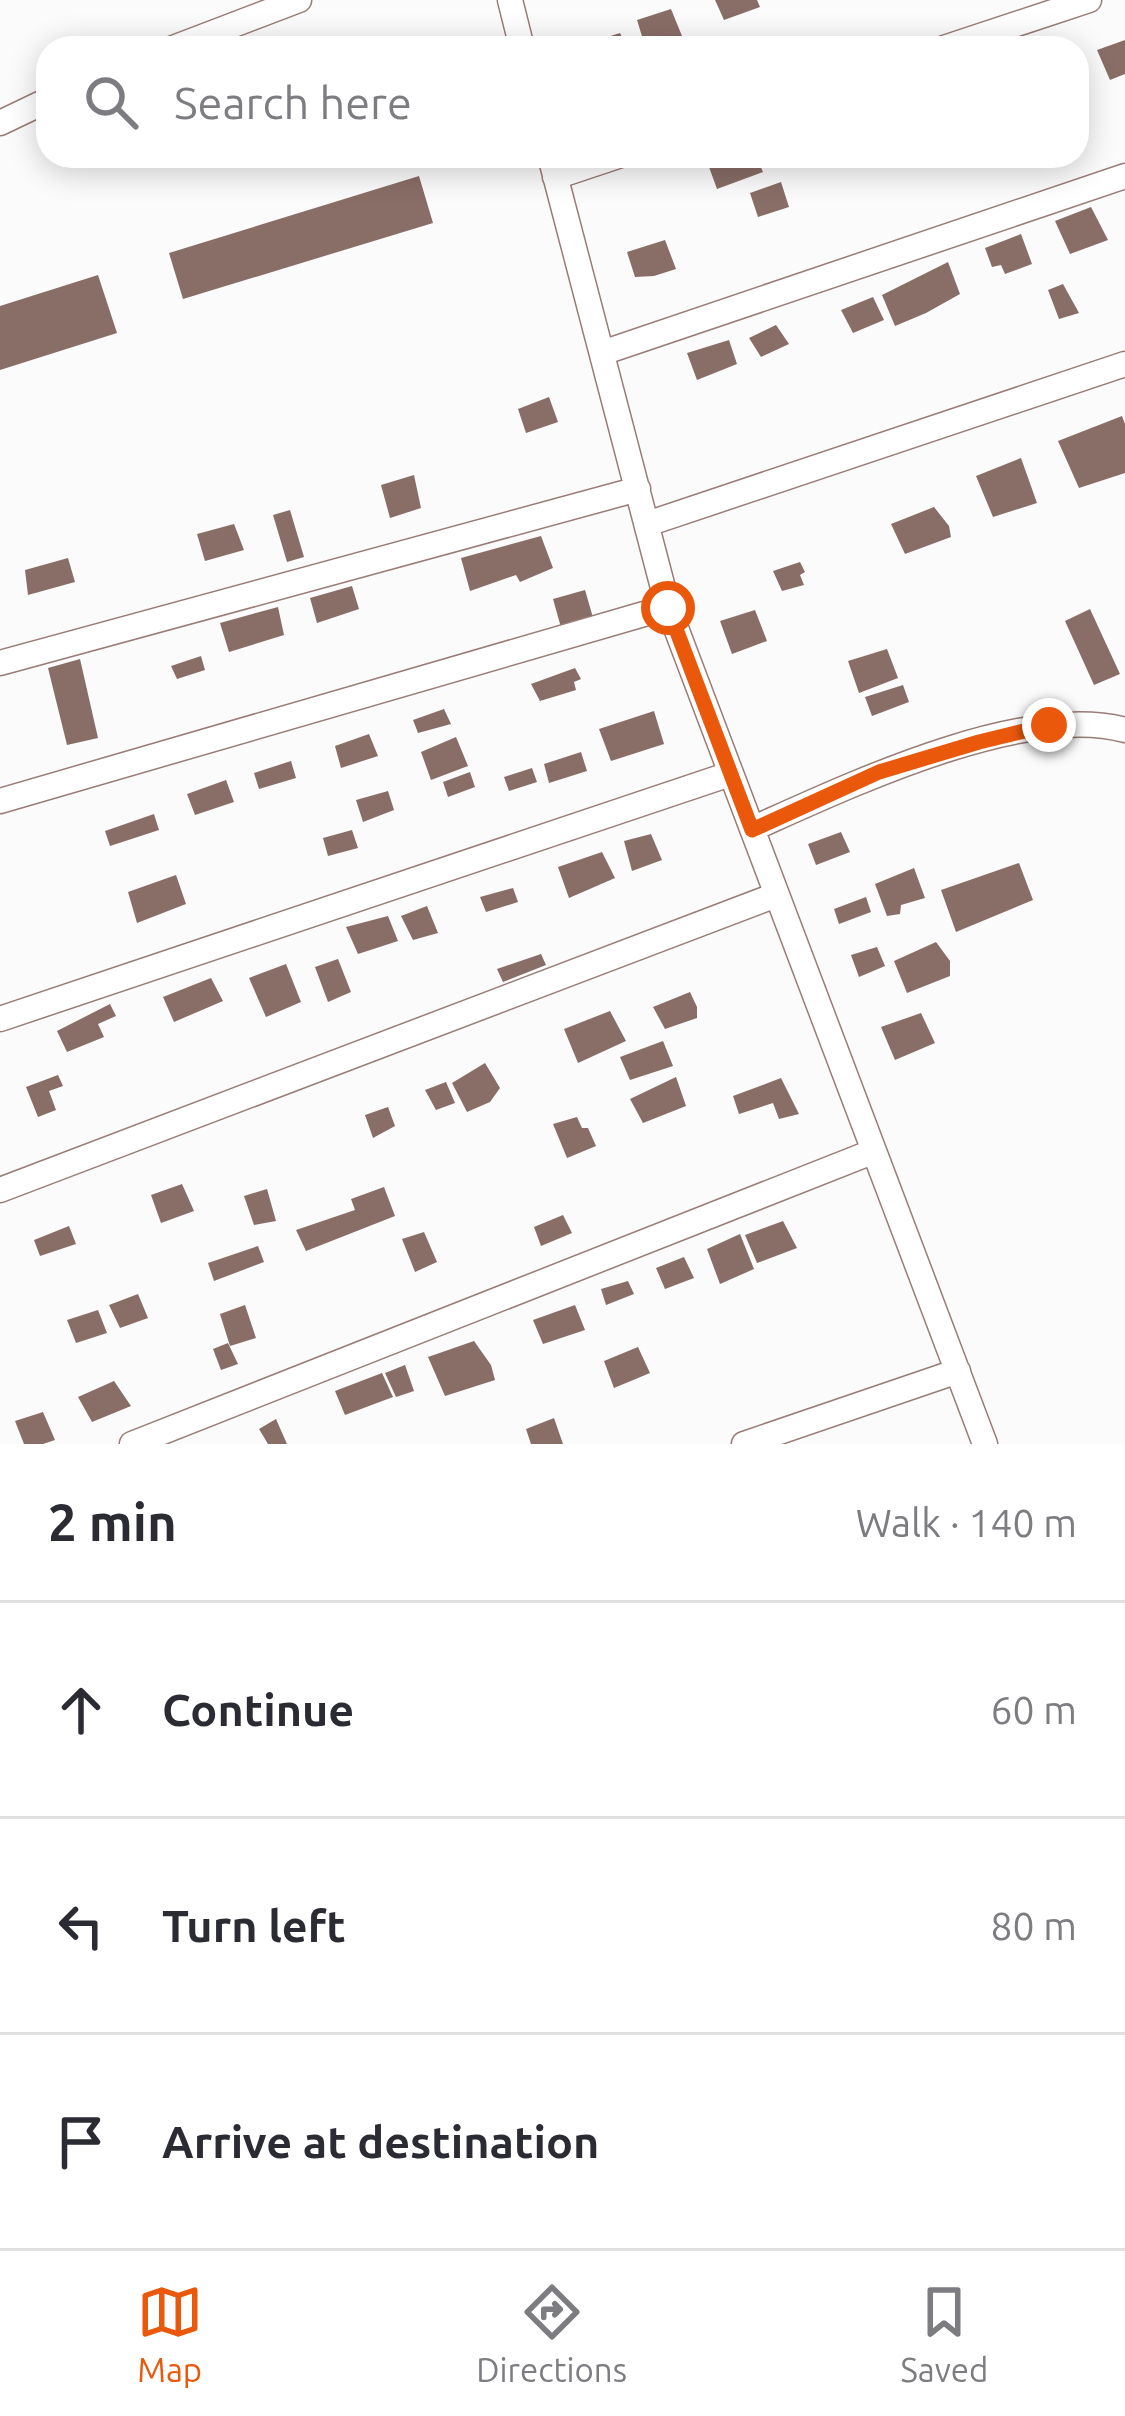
<!DOCTYPE html>
<html lang="en">
<head>
<meta charset="utf-8">
<style>
	:root { --surface:#fff; --page:#f7f7f7; --text:#2b2b33; --muted:#7c7c81; --line:#e1e1e2; --accent:#ea580c }
	body { margin:0; font-family:Ubuntu,sans-serif; background:var(--page); color:var(--text) }
	.stop { position:absolute; width:36px; height:36px; margin:-27px; border:9px solid #ea580c; border-radius:50%; background:#fff }
	.stop.end { background:#ea580c; border-color:#fff; box-shadow:0 3px 12px #0008 }
	.list { margin:0; padding:0; list-style:none }
	h2 { display:flex; justify-content:space-between; align-items:center; height:156px; margin:0; padding:0 48px; font-size:51px }
	h2 small { font-size:39px; font-weight:400; color:var(--muted) }
	.list li { display:grid; grid-template-columns:78px 1fr auto; gap:36px; align-items:center; box-sizing:border-box; height:216px; padding:0 48px; border-top:3px solid var(--line) }
	.list b { display:block; font-size:45px; white-space:nowrap }
	.list em { font-size:39px; font-style:normal; color:var(--muted) }
	.icon { flex:none; width:66px; height:66px; fill:none; stroke:currentColor; stroke-width:2; stroke-linecap:round; stroke-linejoin:round }
	.map { position:relative; flex:none; width:1125px; height:1444px; overflow:hidden }
	.search { position:absolute; background:var(--surface); box-shadow:0 6px 30px #0003; left:36px; right:36px; top:36px; height:132px; display:flex; align-items:center; gap:30px; box-sizing:border-box; padding:0 42px; border-radius:36px; color:var(--muted); font-size:45px }
	.sheet { height:804px; background:var(--surface) }
	nav { display:flex; justify-content:space-around; align-items:center; box-sizing:border-box; height:168px; border-top:3px solid var(--line); background:var(--surface); font-size:33px; color:var(--muted) }
	nav a { display:grid; justify-items:center; gap:6px }
	nav .on { color:var(--accent) }
	.map>svg:first-child { display:block }
	.building { fill:#896d67 }
	.lines { fill:none; stroke-linecap:round; stroke-linejoin:round }
	.minor-casing { stroke:#997c76; stroke-width:27 }
	.minor { stroke:#fff; stroke-width:24 }
	.route { stroke:#ea580c; stroke-width:15 }
</style>
</head>
<body>
<div class="map">
<svg width="1125" height="1444" viewBox="0 0 1125 1444">
	<rect width="100%" height="100%" fill="#fbfbfb"/>
	<!-- building -->
	<path class="building" d="M715 0H757L760 7 724 20Z
		M671 9 682 36 645 46 637 20Z
		M620 33 627 48H590L588 43Z
		M1125 40V74L1110 80 1097 50Z
		M705 156H756L763 172 717 189Z
		M419 176 433 223 183 299 169 253Z
		M781 182 789 207 758 217 750 193Z
		M1091 207 1108 240 1070 254 1055 221Z
		M1021 234 1032 264 1005 274 1001 265 992 267 985 248Z
		M665 240 676 269 654 276 635 277 627 252Z
		M948 262 960 294 926 313 895 326 882 295Z
		M98 275 117 333 0 370V306Z
		M1063 284 1079 313 1059 319 1048 290Z
		M873 297 884 320 853 333 841 310Z
		M776 325 789 344 761 357 749 338Z
		M729 340 737 364 697 380 687 353Z
		M549 397 558 422 526 433 518 409Z
		M1122 416 1125 424V473L1079 488 1058 441Z
		M1021 458 1037 503 993 517 976 476Z
		M414 475 421 508 390 518 381 485Z
		M934 507 949 526 951 537 905 554 891 524Z
		M290 510 304 557 287 562 273 515Z
		M234 524 244 550 205 561 197 534Z
		M541 536 553 568 520 582 516 575 470 591 461 558Z
		M68 558 75 582 28 595 25 570Z
		M800 562 805 572 800 575 804 585 782 591 773 571Z
		M352 586 359 609 317 623 310 598Z
		M585 590 594 621 562 631 553 599Z
		M278 607 284 635 229 652 220 623Z
		M1090 609 1120 674 1094 685 1065 621Z
		M755 610 767 641 732 654 720 621Z
		M887 649 898 678 859 693 848 661Z
		M201 656 205 670 177 679 171 666Z
		M80 659 98 738 67 745 48 668Z
		M575 668 581 679 574 682 576 690 540 701 531 684Z
		M903 685 909 702 872 716 865 697Z
		M444 709 451 724 418 733 413 720Z
		M654 711 664 744 611 761 599 729Z
		M369 734 378 756 341 768 335 746Z
		M456 737 468 766 431 780 421 752Z
		M581 752 587 771 549 783 544 764Z
		M291 761 296 778 259 789 254 773Z
		M532 768 537 782 509 791 504 777Z
		M470 772 475 787 448 797 443 782Z
		M226 780 234 802 195 815 187 794Z
		M388 791 394 810 363 822 356 800Z
		M154 814 159 830 110 846 105 831Z
		M352 830 358 848 328 856 323 838Z
		M841 832 850 852 816 865 808 844Z
		M651 834 662 860 632 871 624 841Z
		M602 852 615 878 569 898 558 867Z
		M1019 863 1033 900 956 932 941 890Z
		M914 868 925 898 901 905 900 914 887 916 875 884Z
		M176 875 186 904 137 923 128 892Z
		M513 888 518 902 486 912 480 897Z
		M866 897 871 912 839 924 834 909Z
		M427 906 438 933 413 940 401 916Z
		M388 916 398 941 358 954 346 927Z
		M936 942 950 961V976L907 993 894 961Z
		M877 947 885 966 859 977 851 955Z
		M541 954 546 965 503 982 497 969Z
		M338 959 351 992 328 1002 315 967Z
		M286 964 301 1002 266 1017 249 978Z
		M211 978 223 1001 174 1022 163 997Z
		M690 992 697 1007V1018L665 1029 653 1007Z
		M110 1004 116 1016 98 1024 104 1037 67 1052 57 1031Z
		M610 1011 626 1041 578 1063 564 1029Z
		M921 1013 935 1043 895 1060 881 1027Z
		M663 1041 673 1066 630 1080 620 1057Z
		M485 1063 500 1088 490 1102 467 1112 452 1083Z
		M58 1075 63 1086 49 1091 56 1110 38 1117 26 1087Z
		M676 1077 686 1106 643 1123 630 1099Z
		M781 1078 799 1114 779 1119 773 1103 739 1114 733 1096Z
		M446 1082 455 1103 436 1110 425 1090Z
		M388 1107 395 1126 373 1138 365 1115Z
		M577 1117 582 1128H588L596 1146 567 1158 553 1124Z
		M182 1184 194 1211 161 1223 151 1195Z
		M384 1187 395 1216 306 1251 296 1230 355 1210 351 1199Z
		M267 1189 276 1221 254 1225 244 1196Z
		M563 1215 572 1233 541 1246 534 1227Z
		M783 1221 797 1248 757 1263 745 1235Z
		M69 1226 76 1244 40 1256 34 1240Z
		M424 1232 437 1262 415 1272 402 1239Z
		M740 1234 754 1269 720 1284 707 1249Z
		M258 1246 264 1262 214 1281 208 1263Z
		M684 1257 694 1278 665 1289 656 1268Z
		M628 1281 634 1294 606 1305 601 1289Z
		M138 1294 148 1318 120 1328 109 1305Z
		M245 1305 256 1338 230 1346 220 1314Z
		M575 1305 585 1330 543 1344 533 1320Z
		M98 1310 107 1333 76 1343 67 1320Z
		M474 1341 491 1365 495 1380 445 1396 428 1357Z
		M228 1343 238 1364 221 1370 213 1349Z
		M638 1347 650 1373 614 1388 604 1361Z
		M405 1365 414 1391 396 1397 385 1373Z
		M382 1373 393 1397 345 1415 335 1391Z
		M114 1381 131 1406 92 1422 78 1397Z
		M43 1412 55 1440 43 1444H24L15 1421Z
		M554 1418 563 1444H531L526 1429Z
		M276 1419 287 1444H268L259 1429Z"/>
	<g class="lines">
		<!-- minor casing -->
		<g class="minor-casing">
			<path id="minor" d="M510 0 522 48
				M173 48 299 0
				M944 48 1089 0
				M0 123 48 100
				M550 156 668 607 985 1444
				M555 177 618 156
				M602 353 1125 176
				M647 524 1125 364
				M0 663 638 489
				M0 801 668 607
				M752 829C846 787 1023 702 1125 730
				M0 1019 730 774
				M0 1190 776 895
				M132 1444 872 1152
				M744 1444 958 1371"/>
		</g>
		<!-- minor -->
		<use href="#minor" class="minor"/>
	</g>
	<g class="lines">
		<!-- route -->
		<path class="route" d="M668 608 752 830 879 772 979 742 1049 725"/>
	</g>
</svg>
<div class="stop" style="left:668px;top:608px"></div>
<div class="stop end" style="left:1049px;top:725px"></div>
<div class="search"><svg class="icon" aria-label="search" viewBox="0 0 24 24"><circle cx="10" cy="10" r="6"/><path d="M15 15l6 6"/></svg>Search here</div>
</div>
<section class="sheet">
<h2>2 min<small>Walk · 140 m</small></h2>
<ul class="list">
<li><svg class="icon" aria-label="ahead" viewBox="0 0 24 24"><path d="M12 20V5M6 11l6-6 6 6"/></svg><div><b>Continue</b></div><em>60 m</em></li>
<li><svg class="icon" aria-label="left" viewBox="0 0 24 24"><path d="M17 20v-9H6M10 6l-5 5 5 5"/></svg><div><b>Turn left</b></div><em>80 m</em></li>
<li><svg class="icon" aria-label="arrive" viewBox="0 0 24 24"><path d="M6 21V4h12l-3 4 3 4H6"/></svg><div><b>Arrive at destination</b></div></li>
</ul>
</section>
<nav>
<a class="on"><svg class="icon" aria-label="map" viewBox="0 0 24 24"><path d="M3 6l6-2 6 2 6-2v14l-6 2-6-2-6 2zM9 4v14M15 6v14"/></svg>Map</a>
<a><svg class="icon" aria-label="directions" viewBox="0 0 24 24"><path d="M12 3l9 9-9 9-9-9zM9 14v-3h6M13 9l2 2-2 2"/></svg>Directions</a>
<a><svg class="icon" aria-label="saved" viewBox="0 0 24 24"><path d="M7 4h10v16l-5-4-5 4z"/></svg>Saved</a>
</nav>
</body>
</html>
